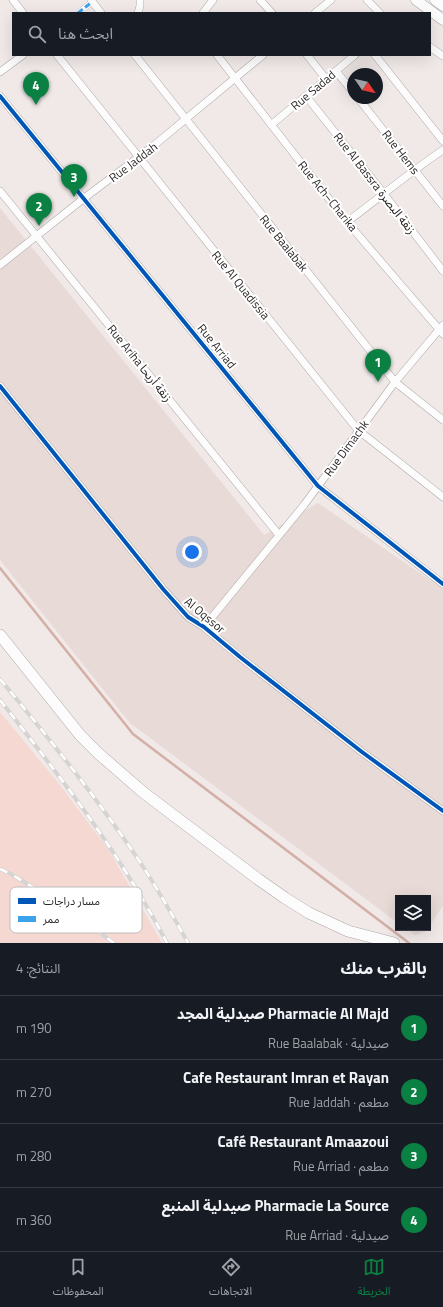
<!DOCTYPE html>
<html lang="ar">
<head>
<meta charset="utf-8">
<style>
	:root { --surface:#171b24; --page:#242831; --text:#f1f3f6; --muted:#9ea1a6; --line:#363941; --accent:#0b8043 }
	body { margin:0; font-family:"Titillium Web","Noto Sans Arabic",sans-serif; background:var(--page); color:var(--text); direction:rtl }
	.controls { position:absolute; right:12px; bottom:12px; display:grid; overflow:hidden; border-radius:0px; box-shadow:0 4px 16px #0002 }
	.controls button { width:36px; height:36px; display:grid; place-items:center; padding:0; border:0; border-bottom:1px solid var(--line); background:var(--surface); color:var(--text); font:20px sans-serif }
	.compass { position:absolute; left:347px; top:68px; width:36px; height:36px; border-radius:50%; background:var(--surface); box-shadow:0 4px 16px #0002; rotate:124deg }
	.you { position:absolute; left:192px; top:552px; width:14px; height:14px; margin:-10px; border:3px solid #fff; border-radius:50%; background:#1a73e8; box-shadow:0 0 0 6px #1a73e833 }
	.badge { display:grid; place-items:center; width:26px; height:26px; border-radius:50%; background:var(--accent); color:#fff; font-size:13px; font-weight:700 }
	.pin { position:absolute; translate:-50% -33px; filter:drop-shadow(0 1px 2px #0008) }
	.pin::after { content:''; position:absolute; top:21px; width:14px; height:12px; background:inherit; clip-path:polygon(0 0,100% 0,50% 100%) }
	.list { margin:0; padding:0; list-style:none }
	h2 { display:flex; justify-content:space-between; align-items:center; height:52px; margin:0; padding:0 16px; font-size:17px }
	h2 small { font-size:13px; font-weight:400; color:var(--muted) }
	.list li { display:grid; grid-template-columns:26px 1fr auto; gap:12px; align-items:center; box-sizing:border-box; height:64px; padding:0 16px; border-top:1px solid var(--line) }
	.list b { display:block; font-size:15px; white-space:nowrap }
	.list p { margin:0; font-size:13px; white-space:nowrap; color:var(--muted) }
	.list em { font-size:13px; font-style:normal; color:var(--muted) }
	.icon { flex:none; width:22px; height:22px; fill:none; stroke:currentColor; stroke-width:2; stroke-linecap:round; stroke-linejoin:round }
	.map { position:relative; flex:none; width:443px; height:943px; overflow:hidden; direction:ltr }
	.search { position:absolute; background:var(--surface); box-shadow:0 4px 16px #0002; left:12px; right:12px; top:12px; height:44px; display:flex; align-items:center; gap:10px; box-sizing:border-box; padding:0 14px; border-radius:0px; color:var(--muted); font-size:15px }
	.sheet { height:308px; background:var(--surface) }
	nav { display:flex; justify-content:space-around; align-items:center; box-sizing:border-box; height:56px; border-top:1px solid var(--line); background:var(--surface); font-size:11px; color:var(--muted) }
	nav a { display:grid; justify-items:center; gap:2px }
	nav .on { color:var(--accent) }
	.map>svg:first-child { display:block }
	.built { fill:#e7dad7 }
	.green { fill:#f4d8d1 }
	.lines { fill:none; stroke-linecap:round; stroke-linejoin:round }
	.stream { stroke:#d3afa6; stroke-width:2.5 }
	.pedestrian-casing { stroke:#ada8a7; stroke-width:6 }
	.minor-casing { stroke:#ada8a7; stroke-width:8 }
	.secondary-casing { stroke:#ada8a7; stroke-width:11 }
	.primary-casing { stroke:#ada8a7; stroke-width:12 }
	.pedestrian { stroke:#fdfcfc; stroke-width:5.5 }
	.minor { stroke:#fdfcfc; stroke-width:7 }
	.secondary { stroke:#fdfcfc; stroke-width:10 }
	.primary { stroke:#fdfcfc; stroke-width:11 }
	.rail-casing { stroke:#d6d4d3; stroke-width:4 }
	.rail { stroke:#fff; stroke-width:2.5; stroke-dasharray:8; stroke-linecap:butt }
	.quiet { stroke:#3ea2eb; stroke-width:3; stroke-dasharray:6 3; stroke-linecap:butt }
	.cycleway-casing { stroke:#fff; stroke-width:6 }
	.cycleway { stroke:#0057b8; stroke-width:4 }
	.labels { text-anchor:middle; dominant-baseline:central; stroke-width:4; stroke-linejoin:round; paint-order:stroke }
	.street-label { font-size:12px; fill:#2a2625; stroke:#fff }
	.key { fill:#fff; stroke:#bfbebe; stroke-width:1 }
	.key-label { font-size:11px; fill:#2a2625 }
</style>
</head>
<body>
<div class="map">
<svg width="443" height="943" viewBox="0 0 443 943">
	<rect width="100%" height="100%" fill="#f0e9e8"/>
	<!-- built -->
	<path class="built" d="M0 208 264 535 318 503 443 589V906L426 931 415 935 405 928H428V898H398V923L130 723 0 560Z"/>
	<!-- green -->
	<path class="green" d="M0 712 59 784 108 849 162 943H0Z"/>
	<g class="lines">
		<!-- stream -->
		<path class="stream" d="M0 568 133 734 409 943"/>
		<!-- pedestrian casing -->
		<g class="pedestrian-casing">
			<path id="pedestrian" d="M78 13 92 2"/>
		</g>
		<!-- minor casing -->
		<g class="minor-casing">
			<path id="minor" d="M13 0 23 13
				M91 0 101 13
				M260 0 272 13
				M367 0 380 13
				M138 13 140 6V0
				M203 13 213 0
				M315 13 331 0
				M430 47 443 56
				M57 55 358 430 443 497
				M135 55 395 382 443 420
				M217 55 347 222 443 334
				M307 55 326 79
				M375 55 443 141
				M336 71 353 92
				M0 72 23 55
				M0 96 318 486 443 584
				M306 96 384 194 443 271
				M358 98 443 206
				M271 125 355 55
				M0 191 279 535
				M347 222C379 198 410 172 443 150
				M0 265 83 199 152 147 263 55
				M0 386 163 589 188 617 204 627 240 657 362 752 443 811
				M204 627 304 505 395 382 443 325"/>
		</g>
		<!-- secondary casing -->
		<g class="secondary-casing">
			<path id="secondary" d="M416 0 443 20
				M435 0 443 6"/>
		</g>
		<!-- primary casing -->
		<g class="primary-casing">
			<path id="primary" d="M0 635 80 735 99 754 144 793 258 879 285 898 309 913 348 931 394 943"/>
		</g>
		<!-- pedestrian -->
		<use href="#pedestrian" class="pedestrian"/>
		<!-- minor -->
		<use href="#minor" class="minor"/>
		<!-- secondary -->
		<use href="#secondary" class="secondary"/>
		<!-- primary -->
		<use href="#primary" class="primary"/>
		<!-- rail casing -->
		<g class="rail-casing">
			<path id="rail" d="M0 679C49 738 97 798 140 862 157 888 173 916 188 943
				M0 700C62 779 120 853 167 943
				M0 869 11 874 57 902 114 943"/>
		</g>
		<!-- rail -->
		<use href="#rail" class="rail"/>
		<!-- quiet -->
		<path class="quiet" d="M78 13 92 2"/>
		<!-- cycleway casing -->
		<g class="cycleway-casing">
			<path id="cycleway" d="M0 96 318 486 443 584
				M0 386 163 589 188 617 204 627 240 657 362 752 443 811"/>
		</g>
		<!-- cycleway -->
		<use href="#cycleway" class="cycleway"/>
	</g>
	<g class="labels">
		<!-- street labels -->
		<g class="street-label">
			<text transform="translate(313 90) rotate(-40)">Rue Sadad</text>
			<text transform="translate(401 152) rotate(52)">Rue Hems</text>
			<text transform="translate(133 162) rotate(-37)">Rue Jaddah</text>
			<text transform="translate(375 183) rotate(52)">Rue Al Bassra زنقة البصرة</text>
			<text transform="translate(328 196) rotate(51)">Rue Ach–Charika</text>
			<text transform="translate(284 243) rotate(51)">Rue Baalabak</text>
			<text transform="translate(241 285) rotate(51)">Rue Al Quadissia</text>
			<text transform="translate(217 346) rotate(51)">Rue Arriad</text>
			<text transform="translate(140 363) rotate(51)">Rue Ariha زنقة أريحا</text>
			<text transform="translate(346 448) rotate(-54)">Rue Dimachk</text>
			<text transform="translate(205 615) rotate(40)">Al Oqssor</text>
		</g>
	</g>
	<!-- legend -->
	<rect x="10" y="887" width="132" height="46" rx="6" class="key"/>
	<rect x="18" y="898" width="18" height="6" fill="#0057b8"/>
	<rect x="18" y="916" width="18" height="6" fill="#3ea2eb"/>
	<g class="key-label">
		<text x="43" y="905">مسار دراجات</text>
		<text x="43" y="923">ممر</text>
	</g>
</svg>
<div class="controls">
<button><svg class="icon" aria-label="layers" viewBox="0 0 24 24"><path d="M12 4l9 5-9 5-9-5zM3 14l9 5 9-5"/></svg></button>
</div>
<svg class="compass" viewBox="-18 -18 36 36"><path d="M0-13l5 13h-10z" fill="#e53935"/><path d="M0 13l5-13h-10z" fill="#9ea1a6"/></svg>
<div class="you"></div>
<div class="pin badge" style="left:378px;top:382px">1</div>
<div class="pin badge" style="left:39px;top:226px">2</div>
<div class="pin badge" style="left:74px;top:197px">3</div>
<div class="pin badge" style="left:36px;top:105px">4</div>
<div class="search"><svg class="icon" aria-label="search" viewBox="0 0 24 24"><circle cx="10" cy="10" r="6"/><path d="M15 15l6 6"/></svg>ابحث هنا</div>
</div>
<section class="sheet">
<h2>بالقرب منك<small>النتائج: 4</small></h2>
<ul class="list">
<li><span class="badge">1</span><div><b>Pharmacie Al Majd صيدلية المجد</b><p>صيدلية · Rue Baalabak</p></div><em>190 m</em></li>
<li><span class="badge">2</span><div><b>Cafe Restaurant Imran et Rayan</b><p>مطعم · Rue Jaddah</p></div><em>270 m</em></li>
<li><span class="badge">3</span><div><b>Café Restaurant Amaazoui</b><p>مطعم · Rue Arriad</p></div><em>280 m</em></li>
<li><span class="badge">4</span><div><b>Pharmacie La Source صيدلية المنبع</b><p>صيدلية · Rue Arriad</p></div><em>360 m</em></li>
</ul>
</section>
<nav>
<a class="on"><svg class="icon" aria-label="map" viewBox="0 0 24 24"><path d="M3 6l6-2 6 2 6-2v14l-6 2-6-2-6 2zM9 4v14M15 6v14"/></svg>الخريطة</a>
<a><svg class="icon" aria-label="directions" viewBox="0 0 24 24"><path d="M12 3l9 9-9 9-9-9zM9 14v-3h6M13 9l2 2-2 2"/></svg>الاتجاهات</a>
<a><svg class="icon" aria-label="saved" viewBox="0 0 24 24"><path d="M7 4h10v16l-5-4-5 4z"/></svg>المحفوظات</a>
</nav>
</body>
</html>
